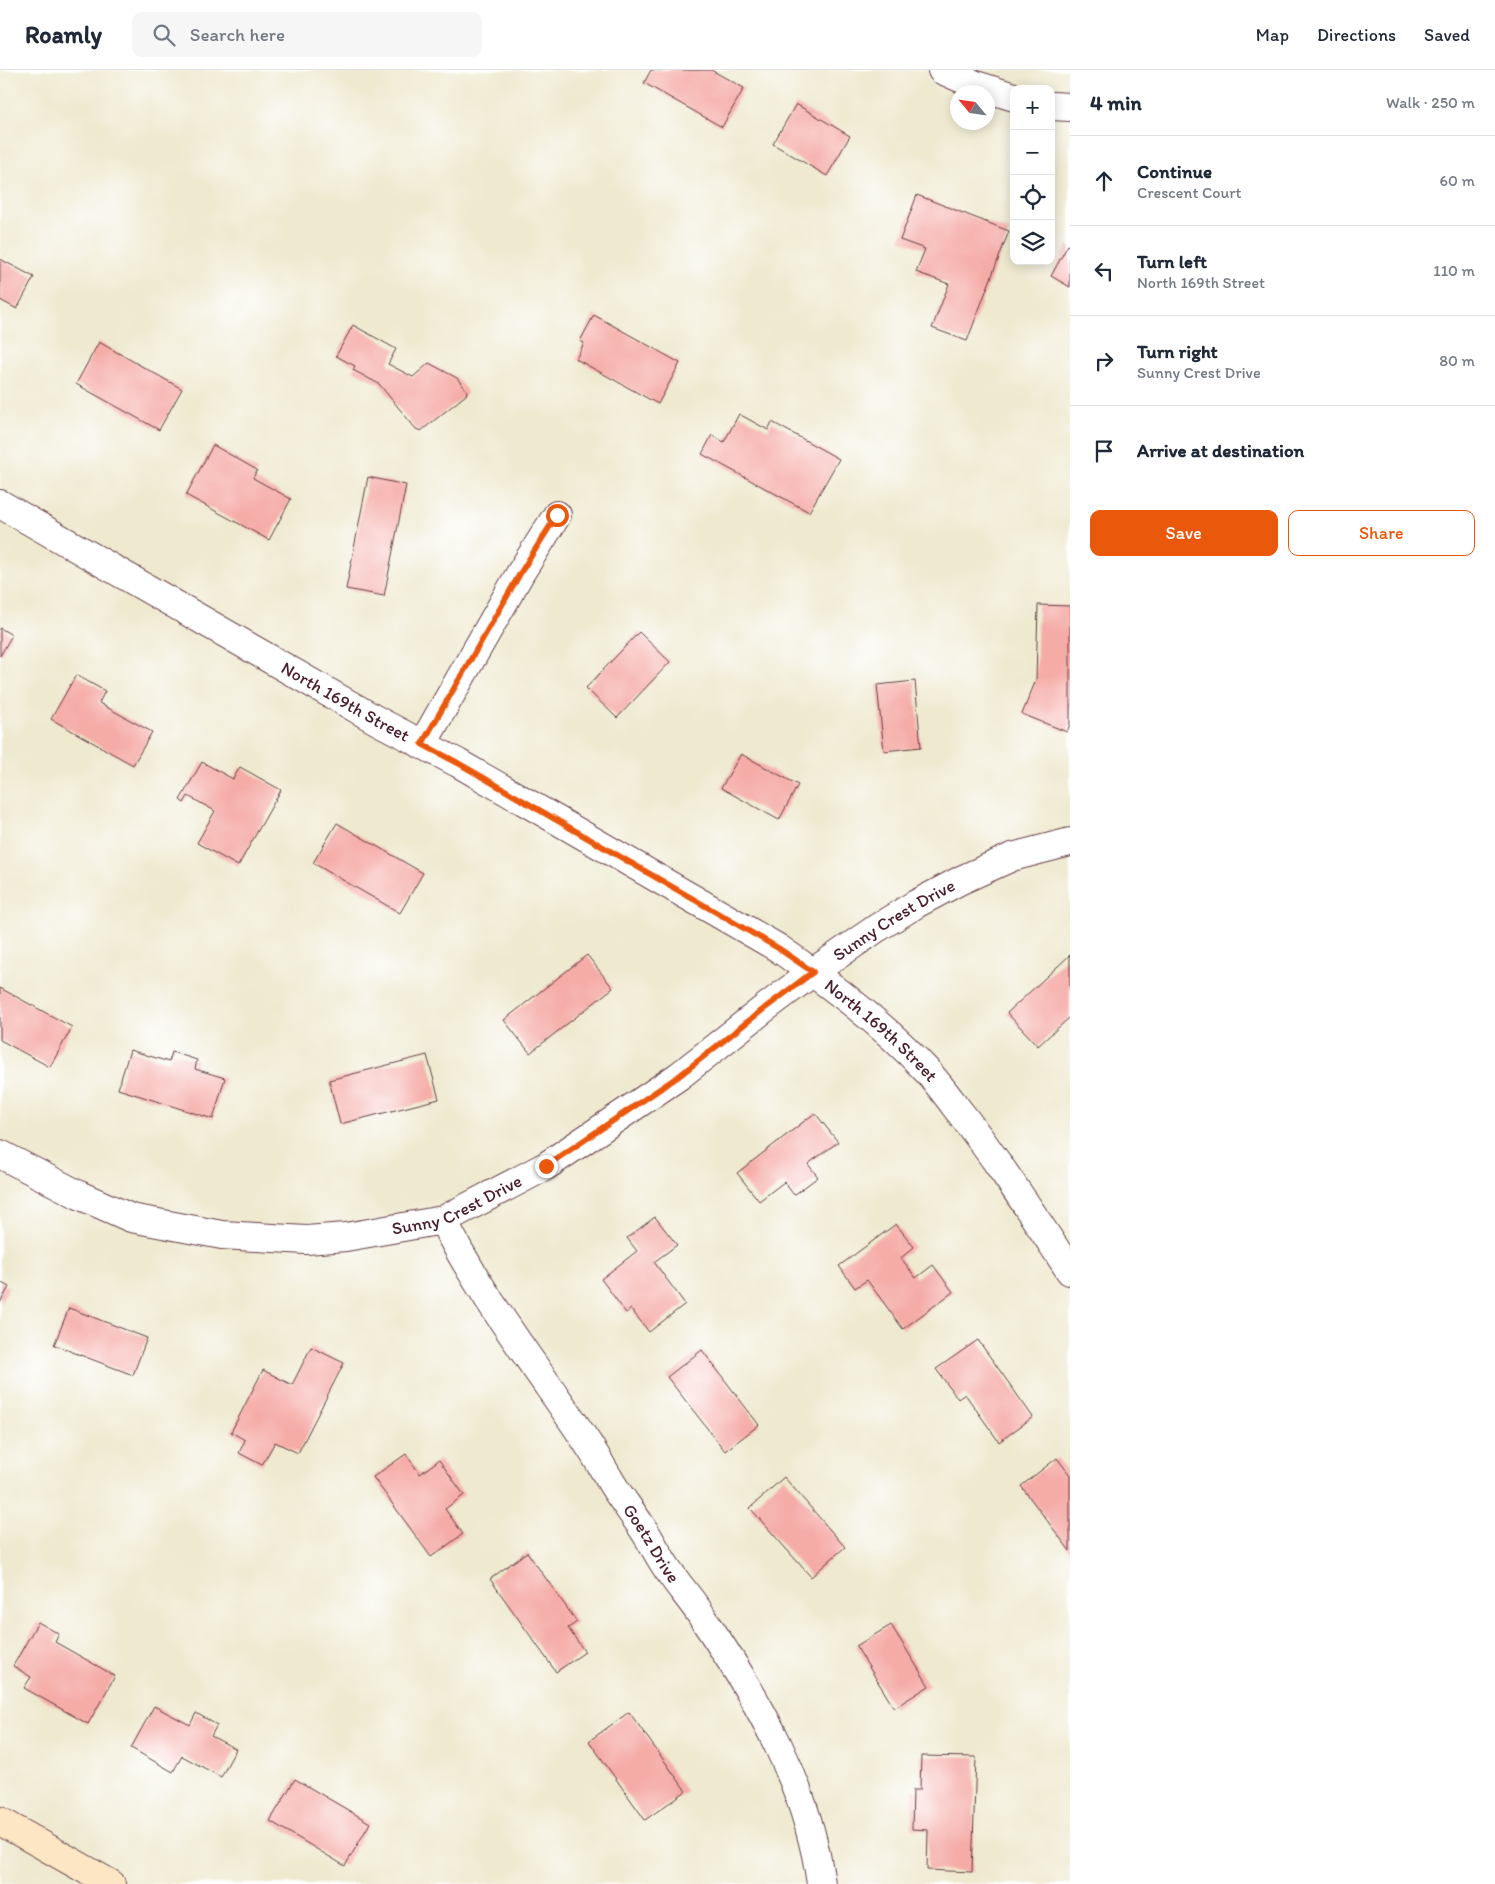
<!DOCTYPE html>
<html lang="en">
<head>
<meta charset="utf-8">
<style>
	:root { --surface:#fff; --page:#f6f6f7; --text:#1f2937; --muted:#747a83; --line:#e0e1e3; --accent:#ea580c }
	body { margin:0; font-family:Itim,sans-serif; background:var(--page); color:var(--text) }
	.controls { position:absolute; right:15px; top:15px; display:grid; overflow:hidden; border-radius:10px; box-shadow:0 2px 12px #0003 }
	.controls button { width:45px; height:45px; display:grid; place-items:center; padding:0; border:0; border-bottom:1px solid var(--line); background:var(--surface); color:var(--text); font:25px sans-serif }
	.compass { position:absolute; left:950px; top:15px; width:45px; height:45px; border-radius:50%; background:var(--surface); box-shadow:0 2px 12px #0003; rotate:299deg }
	.stop { position:absolute; width:15px; height:15px; margin:-11px; border:4px solid #ea580c; border-radius:50%; background:#fff }
	.stop.end { background:#ea580c; border-color:#fff; box-shadow:0 1px 5px #0008 }
	.list { margin:0; padding:0; list-style:none }
	h2 { display:flex; justify-content:space-between; align-items:center; height:65px; margin:0; padding:0 20px; font-size:21px }
	h2 small { font-size:16px; font-weight:400; color:var(--muted) }
	.list li { display:grid; grid-template-columns:32px 1fr auto; gap:15px; align-items:center; box-sizing:border-box; height:90px; padding:0 20px; border-top:1px solid var(--line) }
	.list b { display:block; font-size:19px; white-space:nowrap }
	.list p { margin:0; font-size:16px; white-space:nowrap; color:var(--muted) }
	.list em { font-size:16px; font-style:normal; color:var(--muted) }
	.actions { display:flex; gap:10px; padding:15px 20px }
	.actions a { flex:1; padding:11px 0; border:1px solid var(--accent); border-radius:10px; text-align:center; font-size:18px; color:var(--accent) }
	.actions .main { background:var(--accent); color:#fff }
	.icon { flex:none; width:28px; height:28px; fill:none; stroke:currentColor; stroke-width:2; stroke-linecap:round; stroke-linejoin:round }
	.map { position:relative; flex:none; width:1070px; height:1814px; overflow:hidden }
	header { display:flex; align-items:center; gap:30px; box-sizing:border-box; height:70px; padding:0 25px; background:var(--surface); border-bottom:1px solid var(--line) }
	header strong { font-size:24px }
	nav { display:flex; gap:28px; margin-inline-start:auto; font-size:18px }
	.search { width:350px; height:45px; background:var(--page); display:flex; align-items:center; gap:12px; box-sizing:border-box; padding:0 18px; border-radius:10px; color:var(--muted); font-size:19px }
	main { display:flex }
	aside { flex:1; background:var(--surface) }
	.map>svg:first-child { display:block }
	.building { fill:#f5aca7 }
	.lines { fill:none; stroke-linecap:round; stroke-linejoin:round }
	.minor-casing { stroke:#633d44; stroke-width:30 }
	.secondary-casing { stroke:#633d44; stroke-width:30 }
	.minor { stroke:#fff; stroke-width:28 }
	.secondary { stroke:#fce6c4; stroke-width:28 }
	.route { stroke:#ea580c; stroke-width:6 }
	.labels { text-anchor:middle; dominant-baseline:central; stroke-width:4.5; stroke-linejoin:round; paint-order:stroke }
	.street-label { font-size:18px; fill:#4a1f2b; stroke:#fff }
</style>
</head>
<body>
<header>
<strong>Roamly</strong>
<div class="search"><svg class="icon" aria-label="search" viewBox="0 0 24 24"><circle cx="10" cy="10" r="6"/><path d="M15 15l6 6"/></svg>Search here</div>
<nav><a>Map</a><a>Directions</a><a>Saved</a></nav>
</header>
<main>
<div class="map">
<svg width="1070" height="1814" viewBox="0 0 1070 1814">
	<rect width="100%" height="100%" fill="#fff"/>
	<filter id="ink" filterUnits="userSpaceOnUse"><feTurbulence type="fractalNoise" baseFrequency=".02" numOctaves="2"/><feDisplacementMap in="SourceGraphic" scale="10" xChannelSelector="R" yChannelSelector="G"/><feConvolveMatrix kernelMatrix="1 2 1 2 8 2 1 2 1" color-interpolation-filters="sRGB"/></filter>
	<filter id="wash" filterUnits="userSpaceOnUse"><feTurbulence type="fractalNoise" baseFrequency=".0096" numOctaves="4" result="noise"/><feDisplacementMap in="SourceGraphic" scale="20" xChannelSelector="R" yChannelSelector="G"/><feGaussianBlur stdDeviation="1.12" result="paint"/><feColorMatrix in="noise" values="0 0 0 0 0 0 0 0 0 0 0 0 0 0 0 0 0 1.4 0 .05"/><feComposite in="paint" operator="in"/></filter>
	<g filter="url(#wash)">
		<rect width="100%" height="100%" fill="#eee9cf"/>
		<g id="blocks">
			<!-- building -->
			<path class="building" d="M651 0H711L744 18 722 57 644 13Z
				M796 34 850 66 827 106 773 74Z
				M917 125 1009 161 967 271 932 258 949 214 916 202 925 179 900 170Z
				M1068 175 1070 176V217L1051 206Z
				M0 189 34 207 17 239 0 230Z
				M594 245 680 293 658 334 576 289 584 273 580 271Z
				M353 255 396 279 388 294 413 307 429 293 457 308 467 321 466 325 421 361 416 359 379 314 353 300 355 296 336 286Z
				M99 272 182 319 159 360 76 314Z
				M739 344 768 360 772 352 839 389 809 442 702 384 712 365 724 372Z
				M213 375 257 400 253 408 291 429 269 470 186 425Z
				M368 407 406 415 384 526 346 519Z
				M1038 535 1070 536V654L1067 662 1022 644 1036 610Z
				M0 558 12 565 0 586Z
				M639 562 670 592 617 648 586 618Z
				M76 605 105 621 99 633 152 662 133 695 51 649Z
				M915 611 921 677 884 681 877 615Z
				M741 684 798 715 779 750 721 718Z
				M202 692 233 709 240 697 281 720 238 796 197 773 215 741 188 726 184 733 180 730Z
				M337 753 423 803 400 843 313 793Z
				M587 885 613 918 530 983 504 950Z
				M1070 885V947L1038 976 1007 943Z
				M0 918 72 957 50 997 0 970Z
				M130 980 169 992 172 982 197 990 195 999 225 1008 213 1049 118 1019Z
				M427 985 439 1029 340 1054 329 1010Z
				M815 1043 838 1072 808 1094 818 1107 794 1125 784 1112 759 1131 737 1103Z
				M655 1147 677 1175 654 1192 685 1234 649 1262 631 1239 626 1243 601 1209 637 1181 627 1168Z
				M896 1154 914 1177 901 1188 916 1208 933 1195 953 1222 903 1259 867 1210 855 1218 839 1196Z
				M0 1212 9 1217 0 1233Z
				M69 1238 147 1268 133 1305 54 1275Z
				M978 1270 1033 1347 999 1372 965 1324 958 1329 936 1299Z
				M311 1277 344 1293 298 1383 275 1372 262 1395 239 1383 245 1370 231 1362 263 1300 292 1315Z
				M702 1280 759 1355 725 1381 667 1307Z
				M406 1384 420 1404 439 1390 464 1425 445 1439 463 1464 431 1487 373 1407Z
				M1057 1388 1070 1405V1481L1021 1416Z
				M784 1407 845 1477 811 1507 750 1438Z
				M527 1482 577 1552 568 1558 585 1582 556 1602 490 1509Z
				M38 1552 59 1564 55 1572 115 1606 88 1654 24 1618 31 1607 13 1596Z
				M891 1555 929 1616 894 1638 856 1576Z
				M154 1636 190 1655 196 1643 217 1655 211 1666 236 1679 221 1707 182 1686 173 1702 131 1678Z
				M629 1642 686 1721 645 1750 589 1671Z
				M921 1686 976 1687 972 1802 927 1800 928 1760 912 1759 913 1720H920Z
				M295 1709 370 1753 345 1796 270 1751Z"/>
		</g>
	</g>
	<g filter="url(#ink)">
		<use href="#blocks" fill-opacity="0" stroke="#633d44" stroke-width="1"/>
		<g class="lines">
			<!-- minor casing -->
			<g class="minor-casing">
				<g id="minor">
					<path d="M942 0 976 15 1014 27"/>
					<path d="M1051 36 1070 37"/>
					<path id="s1" d="M0 434 378 651 458 693 778 878C831 915 882 953 927 1001 937 1012 946 1024 955 1036 997 1089 1033 1145 1070 1201"/>
					<path d="M422 675 521 502 557 445"/>
					<path id="s2" d="M0 1084 79 1125 131 1148 222 1165 306 1170 346 1167 443 1150 546 1096 679 1006 765 938 813 902 877 858 916 834 961 810 1012 787 1070 772"/>
					<path id="s3" d="M443 1150C483 1231 541 1302 590 1377 599 1391 607 1406 616 1420 626 1435 637 1449 647 1465 655 1478 662 1492 671 1504 681 1519 694 1533 703 1548 758 1629 808 1716 821 1814"/>
				</g>
			</g>
			<!-- secondary casing -->
			<g class="secondary-casing">
				<path id="secondary" d="M0 1751 111 1814"/>
			</g>
			<!-- minor -->
			<use href="#minor" class="minor"/>
			<!-- secondary -->
			<use href="#secondary" class="secondary"/>
		</g>
	</g>
	<g class="lines" filter="url(#ink)">
		<!-- route -->
		<path class="route" d="M546 1096 679 1006 765 938 813 902 778 878 458 693 422 674 521 502 557 445"/>
	</g>
	<g class="labels">
		<!-- street labels -->
		<g class="street-label">
			<text stroke="none"><textPath href="#s1" startOffset="398">North 169th Street</textPath></text>
			<text stroke="none"><textPath href="#s2" startOffset="1004">Sunny Crest Drive</textPath></text>
			<text stroke="none"><textPath href="#s1" startOffset="1028">North 169th Street</textPath></text>
			<text stroke="none"><textPath href="#s2" startOffset="479">Sunny Crest Drive</textPath></text>
			<text stroke="none"><textPath href="#s3" startOffset="385">Goetz Drive</textPath></text>
		</g>
	</g>
</svg>
<div class="controls">
<button>+</button>
<button>−</button>
<button><svg class="icon" aria-label="locate" viewBox="0 0 24 24"><circle cx="12" cy="12" r="6"/><path d="M12 2v4M12 18v4M2 12h4M18 12h4"/></svg></button>
<button><svg class="icon" aria-label="layers" viewBox="0 0 24 24"><path d="M12 4l9 5-9 5-9-5zM3 14l9 5 9-5"/></svg></button>
</div>
<svg class="compass" viewBox="-18 -18 36 36"><path d="M0-13l5 13h-10z" fill="#e53935"/><path d="M0 13l5-13h-10z" fill="#747a83"/></svg>
<div class="stop" style="left:557px;top:445px"></div>
<div class="stop end" style="left:546px;top:1096px"></div>
</div>
<aside>
<h2>4 min<small>Walk · 250 m</small></h2>
<ul class="list">
<li><svg class="icon" aria-label="ahead" viewBox="0 0 24 24"><path d="M12 20V5M6 11l6-6 6 6"/></svg><div><b>Continue</b><p>Crescent Court</p></div><em>60 m</em></li>
<li><svg class="icon" aria-label="left" viewBox="0 0 24 24"><path d="M17 20v-9H6M10 6l-5 5 5 5"/></svg><div><b>Turn left</b><p>North 169th Street</p></div><em>110 m</em></li>
<li><svg class="icon" aria-label="right" viewBox="0 0 24 24"><path d="M7 20v-9h11M14 6l5 5-5 5"/></svg><div><b>Turn right</b><p>Sunny Crest Drive</p></div><em>80 m</em></li>
<li><svg class="icon" aria-label="arrive" viewBox="0 0 24 24"><path d="M6 21V4h12l-3 4 3 4H6"/></svg><div><b>Arrive at destination</b></div></li>
</ul>
<div class="actions"><a class="main">Save</a><a>Share</a></div>
</aside>
</main>
</body>
</html>
